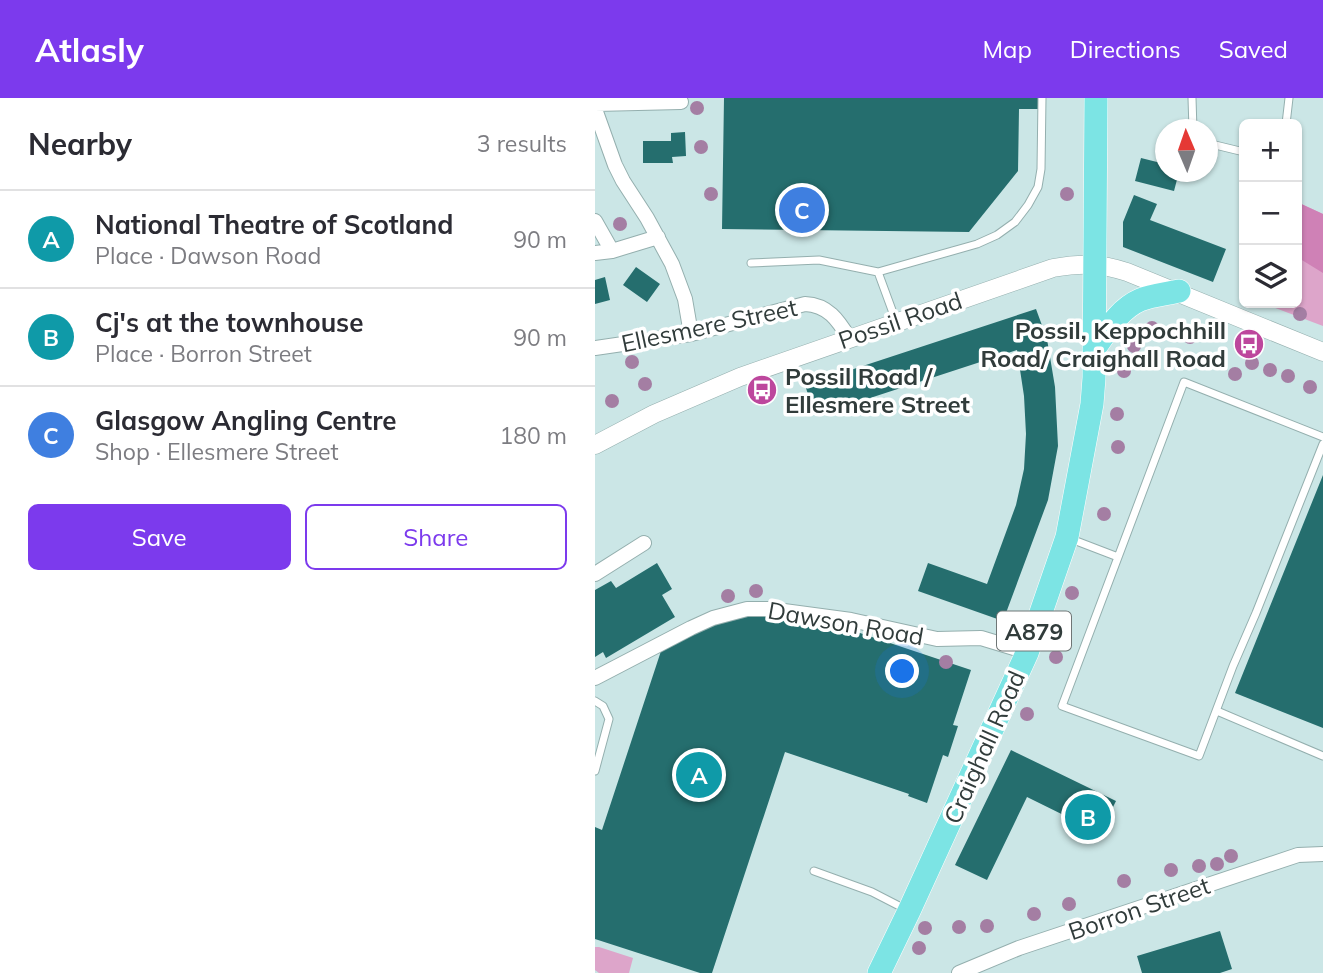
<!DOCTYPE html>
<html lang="en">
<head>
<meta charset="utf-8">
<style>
	:root { --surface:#fff; --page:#f7f7f7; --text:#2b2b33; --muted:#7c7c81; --line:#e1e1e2; --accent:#7c3aed }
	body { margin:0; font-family:Mulish,sans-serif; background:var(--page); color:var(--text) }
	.controls { position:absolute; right:21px; top:21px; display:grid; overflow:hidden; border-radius:10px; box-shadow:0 2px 5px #0004 }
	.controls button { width:63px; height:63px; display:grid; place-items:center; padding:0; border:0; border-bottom:2px solid var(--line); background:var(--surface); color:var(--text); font:35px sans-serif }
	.compass { position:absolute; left:560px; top:21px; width:63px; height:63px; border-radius:50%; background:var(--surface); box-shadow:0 2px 5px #0004; rotate:358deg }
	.you { position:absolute; left:308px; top:574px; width:24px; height:24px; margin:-18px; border:5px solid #fff; border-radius:50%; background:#1a73e8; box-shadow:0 0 0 10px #1a73e833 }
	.badge { display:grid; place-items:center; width:46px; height:46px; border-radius:50%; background:var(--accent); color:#fff; font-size:23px; font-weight:700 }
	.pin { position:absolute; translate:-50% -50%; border:4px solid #fff; box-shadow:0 2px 7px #0006 }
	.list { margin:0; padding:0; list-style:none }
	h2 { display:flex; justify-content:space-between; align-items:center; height:91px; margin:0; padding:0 28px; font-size:30px }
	h2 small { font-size:23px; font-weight:400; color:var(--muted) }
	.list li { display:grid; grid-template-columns:46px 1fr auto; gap:21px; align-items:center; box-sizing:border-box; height:98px; padding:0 28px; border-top:2px solid var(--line) }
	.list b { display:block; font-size:26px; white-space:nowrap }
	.list p { margin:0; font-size:23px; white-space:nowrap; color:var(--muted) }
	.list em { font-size:23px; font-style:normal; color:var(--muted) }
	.actions { display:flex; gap:14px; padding:21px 28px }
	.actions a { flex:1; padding:16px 0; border:2px solid var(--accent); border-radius:10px; text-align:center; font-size:24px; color:var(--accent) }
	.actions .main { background:var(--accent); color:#fff }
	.icon { flex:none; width:38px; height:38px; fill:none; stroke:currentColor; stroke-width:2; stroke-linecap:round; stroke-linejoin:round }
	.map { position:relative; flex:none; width:728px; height:875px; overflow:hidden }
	header { display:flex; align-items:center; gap:42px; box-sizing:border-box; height:98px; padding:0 35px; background:var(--accent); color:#fff }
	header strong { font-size:33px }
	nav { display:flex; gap:38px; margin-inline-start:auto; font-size:24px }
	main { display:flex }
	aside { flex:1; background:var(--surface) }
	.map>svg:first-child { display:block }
	.green { fill:#dda5ca }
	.forest { fill:#cf81b6 }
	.building { fill:#256e6e }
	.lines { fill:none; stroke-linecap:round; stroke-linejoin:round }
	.service-casing { stroke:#94afae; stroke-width:9 }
	.minor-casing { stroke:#94afae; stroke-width:16 }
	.tertiary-casing { stroke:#94afae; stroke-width:19 }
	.primary-casing { stroke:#fff; stroke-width:24 }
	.service { stroke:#fff; stroke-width:7 }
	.minor { stroke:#fff; stroke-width:14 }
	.tertiary { stroke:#fff; stroke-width:18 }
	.primary { stroke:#7ce4e4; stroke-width:23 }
	.tree { fill:#a47ea3 }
	.labels { text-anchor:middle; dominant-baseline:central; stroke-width:7; stroke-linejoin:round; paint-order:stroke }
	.shield { fill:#fff; stroke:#6f7676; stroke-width:2 }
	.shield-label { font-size:23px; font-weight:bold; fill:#313c3b }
	.street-label { font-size:24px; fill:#313c3b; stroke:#fff }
	.poi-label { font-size:24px; font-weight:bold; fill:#313c3b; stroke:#fff; text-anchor:end }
</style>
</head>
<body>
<header>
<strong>Atlasly</strong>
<nav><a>Map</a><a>Directions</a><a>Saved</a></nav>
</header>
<main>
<aside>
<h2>Nearby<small>3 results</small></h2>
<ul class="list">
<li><span class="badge" style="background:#0f9aa8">A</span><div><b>National Theatre of Scotland</b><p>Place · Dawson Road</p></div><em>90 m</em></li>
<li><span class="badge" style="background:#0f9aa8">B</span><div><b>Cj's at the townhouse</b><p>Place · Borron Street</p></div><em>90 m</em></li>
<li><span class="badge" style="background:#3f7fe0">C</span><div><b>Glasgow Angling Centre</b><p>Shop · Ellesmere Street</p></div><em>180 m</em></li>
</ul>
<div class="actions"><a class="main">Save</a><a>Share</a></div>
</aside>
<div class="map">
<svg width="728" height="875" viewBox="0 0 728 875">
	<rect width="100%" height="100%" fill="#cbe6e6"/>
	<!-- green -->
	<path class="green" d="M702 104 728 116V228L667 205H702Z
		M0 849H4L38 860 34 875H4L0 872Z"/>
	<!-- forest -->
	<path class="forest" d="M702 104 728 116V175L702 159Z"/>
	<!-- building -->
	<path class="building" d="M129 0H445V11H424L423 73 374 134 127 131Z
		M90 34 91 58 77 59 78 65H48V43H76V35Z
		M546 60 570 66V74H584L579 93 540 83Z
		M539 97 562 106 555 122 631 151 618 184 528 149V124Z
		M41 169 65 186 52 204 28 187Z
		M10 179 15 202 0 206V182Z
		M441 211 452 241 460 289 463 348 453 402 408 523 323 493 333 465 392 486 421 407 429 371 431 336 429 298 422 252 220 318 210 287Z
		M728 377V630L640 595Z
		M62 465 77 491 67 497 80 519 11 560 8 554 0 559V492L16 483 21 490Z
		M157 516 232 524 376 572 358 627 363 628 353 659 348 657 332 705 313 698 314 696 190 654 117 875H105L0 841V729L7 732 67 550 119 525Z
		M416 652 521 703 505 735 432 699 392 782 360 767Z
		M625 833 637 871 625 875H547L542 858Z"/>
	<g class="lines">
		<!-- service casing -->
		<g class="service-casing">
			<path id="service" d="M597 0 598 32
				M691 26 694 0
				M612 45 649 54
				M156 165 224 162 283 174 301 223
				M283 174 382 146 402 137 420 124 433 107 443 89 446 71 447 0
				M728 339 589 284 467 608 604 658 638 568 661 515 728 346
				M476 441 523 459
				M0 603 8 608 14 621 0 673
				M622 613 728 658
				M219 773 277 794 312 812"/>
		</g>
		<!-- minor casing -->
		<g class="minor-casing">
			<path id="minor" d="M0 6 86 4
				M0 11 20 67 28 83 52 120 77 166 90 201 96 236
				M0 123 17 153
				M0 155 17 153 63 139
				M0 250 96 236 210 206C233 207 243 222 254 240
				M0 476 49 445
				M0 580 96 530 118 520 152 511H174L256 522 342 541 386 540 419 550 432 555
				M364 875 424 850 703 757 728 756"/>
		</g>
		<!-- tertiary casing -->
		<g class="tertiary-casing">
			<path id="tertiary" d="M0 347 59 316 145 279 458 170C486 165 504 165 532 174L728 254"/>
		</g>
		<!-- primary casing -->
		<g class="primary-casing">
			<path id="primary" d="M499 251C512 233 524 211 545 202 557 197 571 196 584 193
				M284 875 314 813 432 555 472 439 497 306 499 280 501 0"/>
		</g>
		<!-- service -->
		<use href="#service" class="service"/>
		<!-- minor -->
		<use href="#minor" class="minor"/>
		<!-- tertiary -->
		<use href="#tertiary" class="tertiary"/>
		<!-- primary -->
		<use href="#primary" class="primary"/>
	</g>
	<!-- trees -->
	<g class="tree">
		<circle cx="102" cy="10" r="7"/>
		<circle cx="106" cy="49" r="7"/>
		<circle cx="116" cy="96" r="7"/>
		<circle cx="472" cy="96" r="7"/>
		<circle cx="25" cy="126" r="7"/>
		<circle cx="705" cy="216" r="7"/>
		<circle cx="557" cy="230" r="7"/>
		<circle cx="595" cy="239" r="7"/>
		<circle cx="539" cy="248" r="7"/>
		<circle cx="37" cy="264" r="7"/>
		<circle cx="657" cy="265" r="7"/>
		<circle cx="675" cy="272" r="7"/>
		<circle cx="529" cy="273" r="7"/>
		<circle cx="640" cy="276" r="7"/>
		<circle cx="693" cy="278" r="7"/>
		<circle cx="50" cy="286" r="7"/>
		<circle cx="715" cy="289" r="7"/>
		<circle cx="17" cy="303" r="7"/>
		<circle cx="522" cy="316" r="7"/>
		<circle cx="523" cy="349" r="7"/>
		<circle cx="509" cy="416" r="7"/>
		<circle cx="161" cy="493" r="7"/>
		<circle cx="477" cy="495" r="7"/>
		<circle cx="133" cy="498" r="7"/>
		<circle cx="461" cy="559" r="7"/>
		<circle cx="351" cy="564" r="7"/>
		<circle cx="432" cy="616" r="7"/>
		<circle cx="636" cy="758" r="7"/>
		<circle cx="622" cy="766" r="7"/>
		<circle cx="604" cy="768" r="7"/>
		<circle cx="576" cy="772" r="7"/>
		<circle cx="529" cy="783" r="7"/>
		<circle cx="474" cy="806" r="7"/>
		<circle cx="439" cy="816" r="7"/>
		<circle cx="392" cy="828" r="7"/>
		<circle cx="364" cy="829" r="7"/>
		<circle cx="330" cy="830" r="7"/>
		<circle cx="324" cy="850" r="7"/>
	</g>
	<!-- icons -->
	<defs>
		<g id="bus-disc" transform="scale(1.575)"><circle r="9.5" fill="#bd479d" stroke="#fff"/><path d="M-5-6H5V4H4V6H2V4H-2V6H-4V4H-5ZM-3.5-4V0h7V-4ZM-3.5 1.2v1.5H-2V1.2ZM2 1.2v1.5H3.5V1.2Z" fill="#fff"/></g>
	</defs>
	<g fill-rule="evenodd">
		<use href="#bus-disc" x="654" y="246"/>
		<use href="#bus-disc" x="167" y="292"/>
	</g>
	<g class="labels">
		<!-- shield labels -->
		<rect class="shield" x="402" y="513.5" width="74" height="39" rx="5"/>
		<g class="shield-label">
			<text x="439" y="533">A879</text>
		</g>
		<!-- street labels -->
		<g class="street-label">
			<text transform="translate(305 222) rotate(-19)">Possil Road</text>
			<text transform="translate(114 227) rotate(-12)">Ellesmere Street</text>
			<text transform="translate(251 525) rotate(10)">Dawson Road</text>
			<text transform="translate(389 649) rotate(-66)">Craighall Road</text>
			<text transform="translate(544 810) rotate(-19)">Borron Street</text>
		</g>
		<!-- poi labels -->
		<g class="poi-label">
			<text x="631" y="232">Possil, Keppochhill<tspan x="631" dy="28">Road/ Craighall Road</tspan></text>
			<text x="190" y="278" text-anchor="start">Possil Road /<tspan x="190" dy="28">Ellesmere Street</tspan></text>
		</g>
	</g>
</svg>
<div class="controls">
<button>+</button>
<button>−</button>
<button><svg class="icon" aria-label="layers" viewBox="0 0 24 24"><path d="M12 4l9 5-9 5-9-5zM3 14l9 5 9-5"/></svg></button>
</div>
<svg class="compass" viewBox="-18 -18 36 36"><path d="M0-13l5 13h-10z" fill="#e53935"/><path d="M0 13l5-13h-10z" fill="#7c7c81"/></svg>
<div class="you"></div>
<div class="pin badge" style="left:104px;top:677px;background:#0f9aa8">A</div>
<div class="pin badge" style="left:493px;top:719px;background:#0f9aa8">B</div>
<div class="pin badge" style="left:207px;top:112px;background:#3f7fe0">C</div>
</div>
</main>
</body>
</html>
